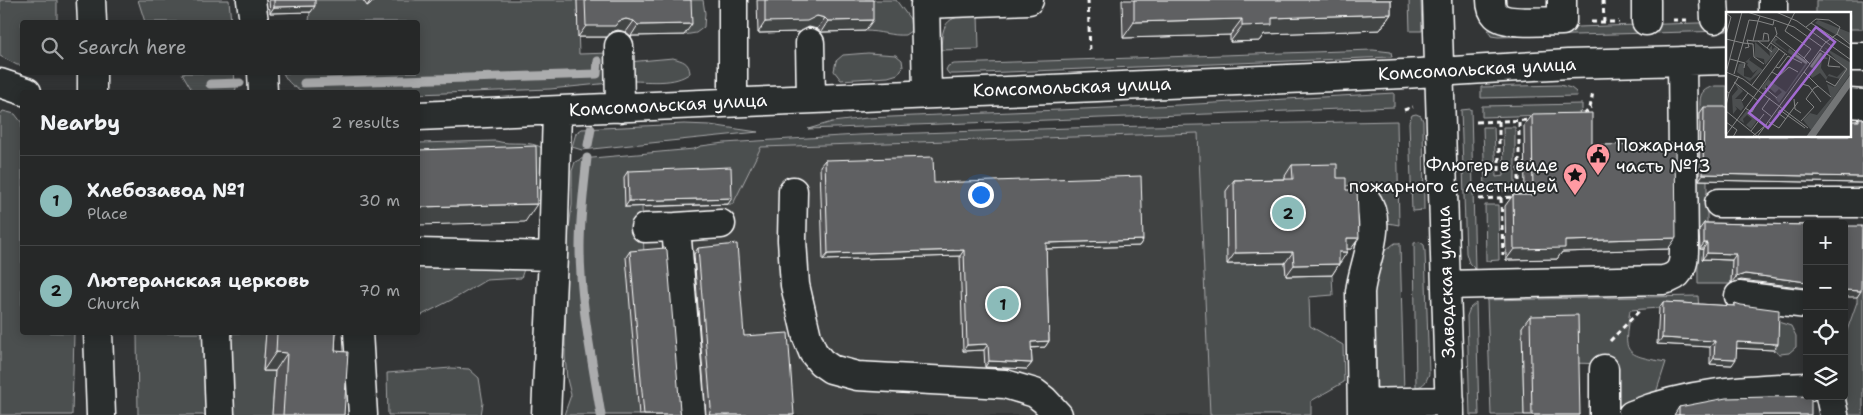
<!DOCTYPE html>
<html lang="en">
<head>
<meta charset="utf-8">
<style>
	:root { --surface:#262828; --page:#323434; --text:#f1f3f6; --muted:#a4a6a8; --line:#424445; --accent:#8bbbb9 }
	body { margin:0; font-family:"Shantell Sans",sans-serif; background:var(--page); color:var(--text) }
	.controls { position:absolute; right:15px; bottom:15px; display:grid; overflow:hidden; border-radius:5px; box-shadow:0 2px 12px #0003 }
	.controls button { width:45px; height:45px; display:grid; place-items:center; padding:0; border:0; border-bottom:1px solid var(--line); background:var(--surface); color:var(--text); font:25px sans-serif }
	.you { position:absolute; left:980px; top:194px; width:18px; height:18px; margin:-12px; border:4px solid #fff; border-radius:50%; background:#1a73e8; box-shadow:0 0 0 8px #1a73e833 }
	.badge { display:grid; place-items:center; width:32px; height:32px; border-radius:50%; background:var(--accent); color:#111; font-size:16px; font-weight:700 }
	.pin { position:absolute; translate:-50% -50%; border:2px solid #fff; box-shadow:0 1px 5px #0006 }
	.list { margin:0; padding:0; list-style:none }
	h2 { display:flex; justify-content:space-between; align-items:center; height:65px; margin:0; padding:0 20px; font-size:21px }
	h2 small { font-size:16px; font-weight:400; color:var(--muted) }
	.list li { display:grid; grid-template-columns:32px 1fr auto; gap:15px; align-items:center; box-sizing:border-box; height:90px; padding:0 20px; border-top:1px solid var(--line) }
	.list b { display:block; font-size:19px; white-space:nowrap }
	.list p { margin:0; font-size:16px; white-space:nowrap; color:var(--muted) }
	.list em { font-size:16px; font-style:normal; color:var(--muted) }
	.icon { flex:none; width:28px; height:28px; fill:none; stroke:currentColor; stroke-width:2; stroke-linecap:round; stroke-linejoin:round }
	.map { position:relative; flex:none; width:1863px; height:415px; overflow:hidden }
	.search { position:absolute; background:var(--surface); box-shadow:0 2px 12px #0003; left:20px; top:20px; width:400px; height:55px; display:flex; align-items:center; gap:12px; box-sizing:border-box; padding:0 18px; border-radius:5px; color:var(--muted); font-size:19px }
	.panel { position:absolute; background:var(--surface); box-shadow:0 2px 12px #0003; left:20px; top:90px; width:400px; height:245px; border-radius:5px }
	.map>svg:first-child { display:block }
	.built { fill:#404243 }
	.green { fill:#4c4f50; stroke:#a6a7a8 }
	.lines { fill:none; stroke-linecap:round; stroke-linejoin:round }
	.stream { stroke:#abacad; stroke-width:9 }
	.minor-casing { stroke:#fff; stroke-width:31 }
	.path { stroke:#fff; stroke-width:3; stroke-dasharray:5 4; stroke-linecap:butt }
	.minor { stroke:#2a2d2e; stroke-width:28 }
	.wall { fill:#525354; stroke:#fff }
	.shaded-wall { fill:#424445; stroke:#fff }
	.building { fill:#5f6162; stroke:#fff }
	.labels { text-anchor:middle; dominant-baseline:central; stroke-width:4; stroke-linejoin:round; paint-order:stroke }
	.street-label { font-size:18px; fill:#fff; stroke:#2a2d2e }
	.poi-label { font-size:18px; fill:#fff; stroke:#2a2d2e; text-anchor:start }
	.inset-river { fill:none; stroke:#737576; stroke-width:2.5 }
	.inset-road { fill:none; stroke:#858686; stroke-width:1 }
	.view { fill:#a36bd2; fill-opacity:0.15; stroke:#a36bd2; stroke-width:2.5 }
	.inset-edge { fill:none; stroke:#fff; stroke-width:2.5 }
</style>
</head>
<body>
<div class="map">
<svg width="1863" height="415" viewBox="0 0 1863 415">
	<rect width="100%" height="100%" fill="#333536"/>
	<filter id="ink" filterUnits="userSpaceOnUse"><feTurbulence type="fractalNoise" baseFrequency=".02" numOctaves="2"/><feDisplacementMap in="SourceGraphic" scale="10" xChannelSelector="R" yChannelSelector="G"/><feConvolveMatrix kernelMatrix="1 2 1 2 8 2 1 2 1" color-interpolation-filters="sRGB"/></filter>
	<g filter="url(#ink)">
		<!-- built -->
		<path class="built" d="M1198 133 1210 415H639L604 177 761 147Z"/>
		<!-- green -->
		<path class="green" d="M0 0H57V22H22V65H17L0 56Z
			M138 0H229L231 22H145Z
			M311 0H363L367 5 375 0H577L579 54 611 53 610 83 550 89 418 94 305 92C294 88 288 83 283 73L418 72V22H309Z
			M683 0H703L705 13 704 27 696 33 684 35Z
			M865 0H896L910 19 911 31 905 35C892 36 879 31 865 31Z
			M1409 0H1421L1422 31H1410Z
			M1816 0H1863V29H1849V14H1816Z
			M978 15 979 49 941 50C942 20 948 16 978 15Z
			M1727 22V31L1498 37 1491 36 1488 30Z
			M1373 50 1391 52 1392 57 956 74H949L946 70 948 66 954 64Z
			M868 53 896 55 902 60 903 67 898 74 888 77 841 80 834 71 836 61 843 55Z
			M673 58C683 61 689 62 690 73 675 85 650 81 631 81L628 62Z
			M182 73H234L236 89 234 92H193Z
			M1560 85 1571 88 1576 92 1577 96 1481 98V87Z
			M1715 86H1727V113H1700C1700 98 1698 90 1715 86Z
			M1394 93V107L808 129 832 122 867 118 1179 105Z
			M1582 104V110L1578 114 1482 117V106Z
			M1471 109 1475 269 1469 263 1466 253 1461 110Z
			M3 111 15 114 22 123V332L74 333 72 415H0V115Z
			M1416 114 1421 116 1423 121 1424 210 1412 211 1409 122 1412 115Z
			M1397 121 1399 225 1388 223 1363 188 1350 185 1343 187 1285 176V190L1227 264 1285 263 1286 276 1332 275 1333 295 1309 297 1310 326 1343 345 1344 382 1311 401V415H1210L1198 133 761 147 733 204 642 207 644 255 639 415H564L571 395 567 379 565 356V302L567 244 572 205V171L575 162 581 159 694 149 701 146 724 143 858 135 1101 127Z
			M684 124 710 125 758 132 582 150 572 147 576 133 582 129Z
			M1483 127H1494L1496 177 1504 176 1503 127H1515V191H1485Z
			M496 141C512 146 529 139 544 149L542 201 535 206 418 168V143Z
			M1697 150H1707V230L1703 259 1732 260 1731 284H1698Z
			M1485 205H1498L1499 260 1486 261Z
			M1863 231V415H1840L1839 396H1844V339L1857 302 1858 232Z
			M1420 242 1424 245 1425 251 1429 374C1426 381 1425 386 1416 387L1414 243Z
			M1395 243H1400L1404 393H1385L1377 388 1374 275 1379 255Z
			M418 266 511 267 524 269 521 278 486 280 459 296 418 317Z
			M1698 296 1699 310 1659 308 1630 310C1624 352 1621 355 1666 362L1655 396 1630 408 1619 410 1617 391 1609 364 1571 363 1522 327 1524 415H1491L1487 300Z
			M1476 303 1479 415H1470L1467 316 1470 308Z
			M1775 321 1791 326 1796 336V347L1789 353 1780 354 1774 350Z
			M137 333H203L207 415H138Z
			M229 333H266L263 370 275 371 272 415H232Z
			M451 368 469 369 479 378 483 403 481 415H388L387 373Z"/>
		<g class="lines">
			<!-- stream -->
			<path class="stream" d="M304 83 597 74 598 61
				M210 84 240 83
				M588 145 591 129
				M587 158C584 187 580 217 580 247 580 303 592 359 601 415"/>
			<!-- minor casing -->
			<g class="minor-casing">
				<path id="minor" d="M91 0 92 22
					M251 0 254 22
					M1437 0 1450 415
					M1491 0C1491 5 1492 11 1496 15 1506 25 1548 21 1562 21V0
					M1646 0V21
					M1714 0 1715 19
					M1773 0V14
					M810 43 811 99
					M619 46 620 108
					M1849 57H1863
					M92 72V92
					M262 72 263 92
					M0 83 27 92
					M927 93 925 4 1029 0
					M733 102V0
					M1849 103 1863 104
					M418 116 1403 74 1568 64 1727 60
					M793 191 792 240 795 285 807 337 813 352 821 362 831 369 857 376 1005 384 1035 393 1044 400 1058 415
					M1719 203H1863
					M676 227 721 224
					M645 228 676 227 691 415
					M418 253 553 256 557 111
					M1446 285 1663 280C1680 277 1684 267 1684 250L1682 61
					M1739 296 1807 304
					M98 332 101 415
					M217 332 220 415
					M358 332 363 415
					M1830 396 1834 415
					M1362 403 1450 401
					M546 415 553 256
					M1362 415 1360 292C1363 263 1385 224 1365 198
					M1604 415V369
					M1632 415C1689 392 1746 389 1807 387"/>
			</g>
			<!-- path -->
			<path class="path" d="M1088 0 1090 52
				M1603 0 1604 22
				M1673 20H1687
				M1591 22H1619
				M1404 110 1413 107
				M1584 115 1590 108 1593 92
				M1499 121V174
				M1476 122 1531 120
				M1501 198 1503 255
				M1479 199 1514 197 1519 194V120
				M1610 341 1640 310"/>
			<!-- minor -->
			<use href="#minor" class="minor"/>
		</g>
		<!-- wall -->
		<path class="wall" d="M269 0H315L311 12 270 13Z
			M363 0H375L367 6Z
			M577 0H691L684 35 631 36 626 32 618 30 611 32 607 37H578Z
			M757 0H873L865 31 821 32 817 29 809 27 799 32 758 33Z
			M1122 0H1391V14L1380 30 1265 34 1260 41 1230 42V35L1123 38Z
			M1704 107 1727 136 1857 121 1859 118H1863V183L1699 180 1700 113Z
			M1532 114 1592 145 1668 249 1562 252 1557 259 1506 260 1505 206 1513 195H1525L1524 125Z
			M825 160 934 183 1143 240 1139 246 1046 249 1049 341 1045 347 1031 348 1032 363 1027 369 985 367 984 350 963 351 960 256 823 260 820 166Z
			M1292 165 1337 178 1346 190 1351 249H1347L1339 263V264L1332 275 1286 276 1285 263 1227 264 1226 191 1234 180 1285 179V176Z
			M628 171 728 204 625 207 624 177Z
			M1704 223 1807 225 1741 280 1731 283 1732 260 1702 259 1703 249H1700L1699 230Z
			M698 248 744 336 794 415H706L694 254Z
			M630 251 680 410 681 415H639L626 257Z
			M1663 302 1733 306 1735 303 1778 344 1774 350 1737 348 1732 365 1710 364V347L1657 344 1659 308Z
			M1530 316 1580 415H1524L1522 327Z
			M266 332H336L335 351 344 415H272L275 371H263Z
			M1679 407 1811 415H1674Z"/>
		<!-- shaded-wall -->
		<path class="shaded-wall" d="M371 0H375L367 6Z
			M315 6 311 12 270 13 274 7Z
			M1391 14 1380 30 1265 34 1260 41 1230 42 1242 26 1272 18Z
			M817 16 825 18 817 29 809 27 799 32 758 33 765 22Z
			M626 19 634 21 626 32 618 30 611 32 607 37H578L586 26 619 21Z
			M1242 19 1230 35 1123 38 1134 22Z
			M873 20 865 31 821 32 828 21Z
			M692 24 684 35 631 36 638 25Z
			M1703 174 1863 177V183L1699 180Z
			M732 198 728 204 625 207 629 201Z
			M537 204 525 222 418 225V207Z
			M1347 238H1359L1351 249H1340Z
			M1676 238 1668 249 1562 252 1557 259 1506 260 1514 249 1565 241Z
			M1143 240 1139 246 1042 249 1046 243Z
			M1704 243H1707L1703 249H1700Z
			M964 250 960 256 823 260 828 254Z
			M1293 252 1285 263 1227 264 1235 253Z
			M1339 252H1347L1340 263H1331Z
			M1707 253 1736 254 1732 260 1702 259Z
			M1339 264 1332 275 1286 276 1294 265Z
			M1745 274 1807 282V288L1741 280 1731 283 1736 277Z
			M1844 290 1861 291 1857 297H1844Z
			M1662 338 1715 341 1710 347 1657 344Z
			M1049 341 1045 347 1027 348 1031 342Z
			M1737 342 1778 344 1774 350 1733 348Z
			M988 344 984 350 963 351 967 345Z
			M276 352 287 353 275 371H263Z
			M1714 358 1736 359 1732 365 1710 364Z
			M989 361 1032 363 1027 369 985 367Z"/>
		<!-- building -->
		<path class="building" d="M274 0H315V6L274 7Z
			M585 0H691L692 24 638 25 634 21 626 19 619 21 615 26H586Z
			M765 0H873V20L828 21 825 18 817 16 807 21 765 22Z
			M1134 0H1391V14L1272 18V25L1242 26V19L1134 22Z
			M1704 107H1727V136H1849V121H1859V118H1863V177L1703 174Z
			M1592 113V145L1675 144 1676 238 1565 241V248L1514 249 1513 195H1533L1532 114Z
			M536 146 537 204 418 207V150Z
			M933 157 934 183 1141 176 1143 240 1046 243 1049 341 1031 342 1032 363 989 361 988 344 967 345 964 250 828 254 825 160Z
			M1337 164V178H1346V190H1357L1359 238H1347V252H1339V264L1294 265 1293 252 1235 253 1234 180 1293 179 1292 165Z
			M731 167 732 198 629 201 628 171Z
			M1704 223 1807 225V282L1745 274 1736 277V254L1707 253V243H1704Z
			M1844 226H1862L1861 291 1844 290Z
			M737 244 744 336 788 333 794 415H709L711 408 698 248Z
			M665 248 667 250 680 410 681 415H644L630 251Z
			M1663 302 1735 306V303L1741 305 1779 310 1778 344 1737 342 1736 359 1714 358 1715 341 1662 338Z
			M1578 315 1580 415H1532L1530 316Z
			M277 332H336L335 351 348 352 344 415H283L287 353 276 352Z
			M1811 396V415H1679V407L1726 398Z"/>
	</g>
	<!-- icons -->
	<defs>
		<g id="civic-pin" transform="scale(1.25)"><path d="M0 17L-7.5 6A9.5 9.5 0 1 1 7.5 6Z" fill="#ff9aa2" stroke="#2a2d2e"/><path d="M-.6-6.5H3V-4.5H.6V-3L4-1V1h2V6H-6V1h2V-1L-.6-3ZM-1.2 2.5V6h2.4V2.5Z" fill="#111"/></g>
		<g id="sight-pin" transform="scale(1.25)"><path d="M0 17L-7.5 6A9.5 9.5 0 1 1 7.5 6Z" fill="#ff9aa2" stroke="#2a2d2e"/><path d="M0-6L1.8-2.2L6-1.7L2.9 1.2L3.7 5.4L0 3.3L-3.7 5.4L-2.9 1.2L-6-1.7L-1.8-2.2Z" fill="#111"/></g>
	</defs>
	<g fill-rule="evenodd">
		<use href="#civic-pin" x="1598" y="155"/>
		<use href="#sight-pin" x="1575" y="175"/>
	</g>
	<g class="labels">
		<!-- street labels -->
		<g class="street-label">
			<text transform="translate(1477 69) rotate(-3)">Комсомольская улица</text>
			<text transform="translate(1072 87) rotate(-2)">Комсомольская улица</text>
			<text transform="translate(668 105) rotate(-3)">Комсомольская улица</text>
			<text transform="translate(1446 282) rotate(-92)">Заводская улица</text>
		</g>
		<!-- poi labels -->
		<g class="poi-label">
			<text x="1616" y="145">Пожарная<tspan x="1616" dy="21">часть №13</tspan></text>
			<text x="1558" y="165" text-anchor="end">Флюгер в виде<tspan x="1558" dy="21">пожарного с лестницей</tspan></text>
		</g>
	</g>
	<!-- overview -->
	<g transform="translate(1726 12)">
		<rect width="125" height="125" fill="#333536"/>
		<path d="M92 8 125 21V31L89 11ZM49 26 52 27 49 30 62 40 63 36 82 51 53 91 49 86 56 80 53 77 49 81 40 73V79L35 76 44 65 43 68 60 80 79 52 46 30ZM29 30 44 44 43 37 46 33V38L49 35 52 37 39 53 38 47 29 45ZM98 35 125 51V61L85 118 77 108 84 101 91 103 105 86 101 72 108 75 114 67 102 64 100 68 94 61 86 66 83 61 89 57 84 55 95 40 102 47H96L95 56 101 65 103 62 111 65 119 57ZM25 45 23 48 37 58 24 69 26 71 11 60 13 52 18 51V64L25 66 32 57 27 61 21 53 22 51 19 50ZM9 71 17 79 9 87H15L18 95 15 99 9 94 11 97 7 102 6 84 12 77ZM21 98 32 107 25 117 20 113 26 107 21 103 17 107 18 111 13 108Z" fill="#4c4f50"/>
		<path d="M125 62V74L89 125H80Z" fill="#737576"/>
		<path class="inset-river" d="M68 42 81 51M85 55 95 41"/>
		<path class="inset-road" d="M21 0 34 4 32 9 47 13 48 8 34 4M50 0 71 9 125 48M69 0 59 19 85 37 78 46 84 52M0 1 5 5 0 23M48 8 68 15 96 35M85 11 125 37M80 15 90 7 103 8 114 15 111 22M50 24 78 46M0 27 17 31 23 8 32 9 27 29H43L42 22 38 21 37 28M32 29 46 40M45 31 61 43M19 36 23 35 21 28 27 29M41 36 51 22 49 15M94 38 104 44 102 54 114 55M4 47 19 51 18 56M50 55 53 56 62 44 76 51M0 60 17 67 82 116M46 60 53 64 63 55 72 60M78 60 92 74M0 61 16 0M8 62 17 31 27 32 28 45 38 52M100 69 109 74 121 57 104 44M8 70 22 81 16 89M76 72 83 74 95 90M26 73 53 37M39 76 51 86M0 79 3 81 0 94M3 81 13 64M44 86 36 97 46 105M68 87 69 97 75 101M19 96 26 100 32 89 22 81M0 99 32 125M60 107 52 101 54 98 79 116M75 109 88 95 80 87 88 76 92 74 105 85M0 110 11 118 7 125M43 110 53 116 72 90M25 119 38 102M0 123 59 42M26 125 41 112M31 125 99 31 111 22 125 33"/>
		<path class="view" d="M90 15 109 30 42 116 23 101Z"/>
		<rect width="125" height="125" class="inset-edge"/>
	</g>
</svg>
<div class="controls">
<button>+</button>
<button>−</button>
<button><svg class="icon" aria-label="locate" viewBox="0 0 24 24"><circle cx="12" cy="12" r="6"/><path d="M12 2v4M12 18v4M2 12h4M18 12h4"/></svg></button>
<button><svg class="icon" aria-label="layers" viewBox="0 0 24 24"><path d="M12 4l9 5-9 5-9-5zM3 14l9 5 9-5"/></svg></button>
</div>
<div class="you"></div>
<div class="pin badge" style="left:1003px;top:304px">1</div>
<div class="pin badge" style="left:1288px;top:213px">2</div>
<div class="search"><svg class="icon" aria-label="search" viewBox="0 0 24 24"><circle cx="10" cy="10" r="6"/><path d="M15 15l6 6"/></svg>Search here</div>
<section class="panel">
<h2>Nearby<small>2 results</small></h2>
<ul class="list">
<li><span class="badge">1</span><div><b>Хлебозавод №1</b><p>Place</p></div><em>30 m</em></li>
<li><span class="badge">2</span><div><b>Лютеранская церковь</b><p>Church</p></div><em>70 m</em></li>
</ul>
</section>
</div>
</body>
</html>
